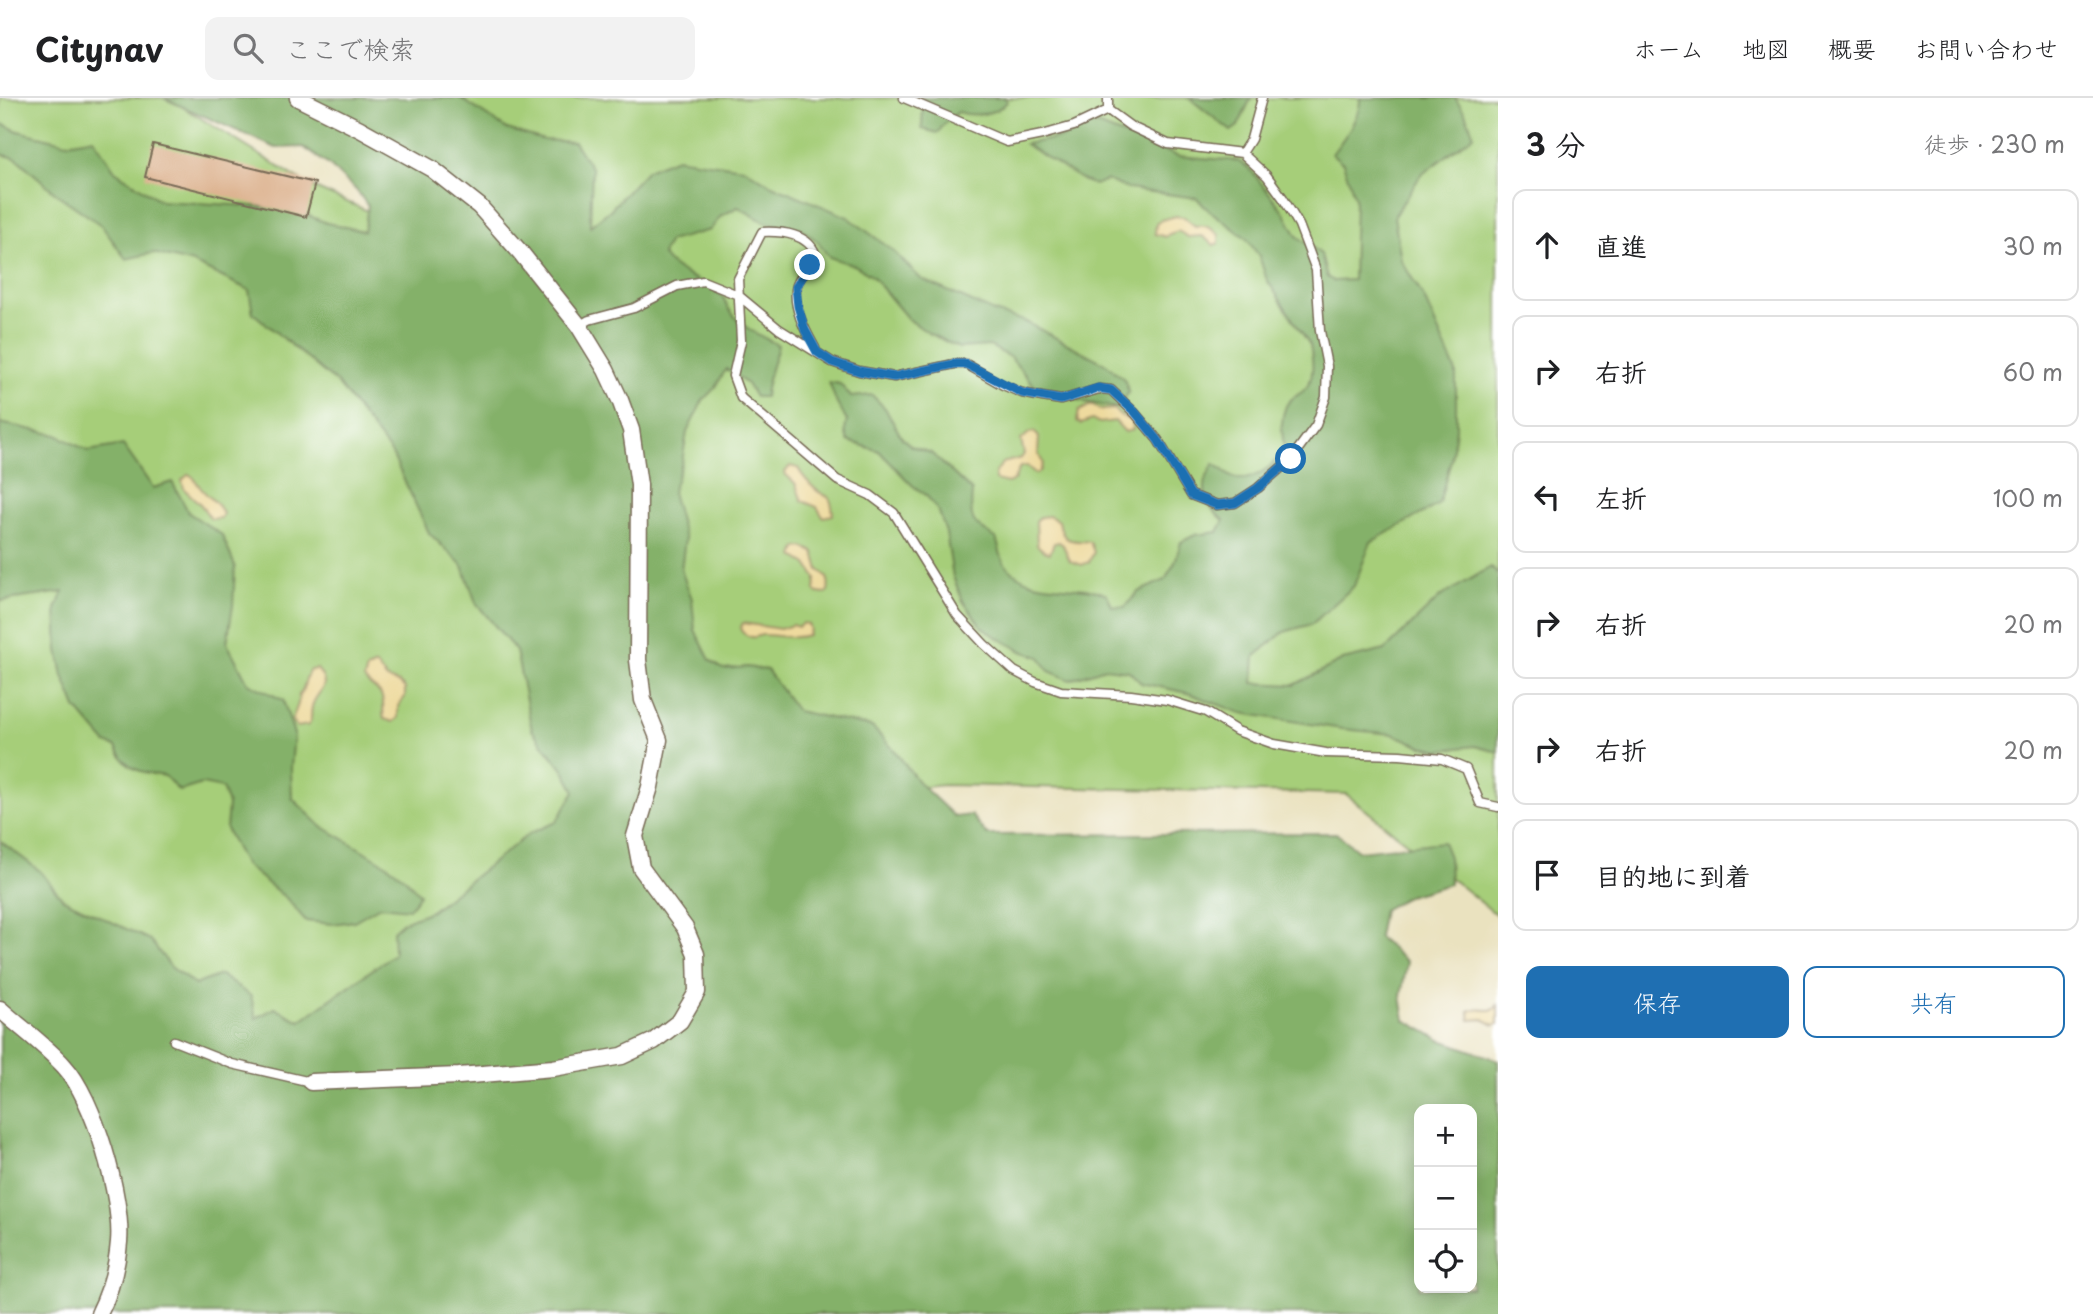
<!DOCTYPE html>
<html lang="ja">
<head>
<meta charset="utf-8">
<style>
	:root { --surface:#fff; --page:#f2f2f2; --text:#202124; --muted:#757577; --line:#e0e0e0; --accent:#1f6fb2 }
	body { margin:0; font-family:"Playpen Sans","Klee One",sans-serif; background:var(--page); color:var(--text) }
	.controls { position:absolute; right:21px; bottom:21px; display:grid; overflow:hidden; border-radius:14px; box-shadow:0 4px 18px #0003 }
	.controls button { width:63px; height:63px; display:grid; place-items:center; padding:0; border:0; border-bottom:2px solid var(--line); background:var(--surface); color:var(--text); font:35px sans-serif }
	.stop { position:absolute; width:21px; height:21px; margin:-16px; border:5px solid #1f6fb2; border-radius:50%; background:#fff }
	.stop.end { background:#1f6fb2; border-color:#fff; box-shadow:0 2px 7px #0008 }
	.list { margin:0; padding:0; list-style:none }
	h2 { display:flex; justify-content:space-between; align-items:center; height:91px; margin:0; padding:0 28px; font-size:30px }
	h2 small { font-size:23px; font-weight:400; color:var(--muted) }
	.list li { display:grid; grid-template-columns:46px 1fr auto; gap:21px; align-items:center; box-sizing:border-box; height:112px; margin:0 14px 14px; padding:0 14px; border:2px solid var(--line); border-radius:14px }
	.list b { display:block; font-size:26px; white-space:nowrap }
	.list em { font-size:23px; font-style:normal; color:var(--muted) }
	.actions { display:flex; gap:14px; padding:21px 28px }
	.actions a { flex:1; padding:16px 0; border:2px solid var(--accent); border-radius:14px; text-align:center; font-size:24px; color:var(--accent) }
	.actions .main { background:var(--accent); color:#fff }
	.icon { flex:none; width:38px; height:38px; fill:none; stroke:currentColor; stroke-width:2; stroke-linecap:round; stroke-linejoin:round }
	.map { position:relative; flex:none; width:1498px; height:1216px; overflow:hidden }
	header { display:flex; align-items:center; gap:42px; box-sizing:border-box; height:98px; padding:0 35px; background:var(--surface); border-bottom:2px solid var(--line) }
	header strong { font-size:33px }
	nav { display:flex; gap:38px; margin-inline-start:auto; font-size:24px }
	.search { width:490px; height:63px; background:var(--page); display:flex; align-items:center; gap:18px; box-sizing:border-box; padding:0 24px; border-radius:14px; color:var(--muted); font-size:26px }
	main { display:flex }
	aside { flex:1; background:var(--surface) }
	.map>svg:first-child { display:block }
	.green { fill:#a6ce79; stroke:#707c4c; stroke-width:2 }
	.forest { fill:#84b169; stroke:#606e44; stroke-width:2; fill-rule:evenodd }
	.sand { fill:#eeda9e; stroke:#94825e; stroke-width:2 }
	.building { fill:#ddb491 }
	.lines { fill:none; stroke-linecap:round; stroke-linejoin:round }
	.lane-casing { stroke:#786a56; stroke-width:11 }
	.street-casing { stroke:#786a56; stroke-width:19 }
	.lane { stroke:#fff; stroke-width:8 }
	.street { stroke:#fff; stroke-width:16 }
	.route { stroke:#1f6fb2; stroke-width:9 }
</style>
</head>
<body>
<header>
<strong>Citynav</strong>
<div class="search"><svg class="icon" aria-label="search" viewBox="0 0 24 24"><circle cx="10" cy="10" r="6"/><path d="M15 15l6 6"/></svg>ここで検索</div>
<nav><a>ホーム</a><a>地図</a><a>概要</a><a>お問い合わせ</a></nav>
</header>
<main>
<div class="map">
<svg width="1498" height="1216" viewBox="0 0 1498 1216">
	<rect width="100%" height="100%" fill="#fff"/>
	<filter id="ink" filterUnits="userSpaceOnUse"><feTurbulence type="fractalNoise" baseFrequency=".0143" numOctaves="2"/><feDisplacementMap in="SourceGraphic" scale="14" xChannelSelector="R" yChannelSelector="G"/><feConvolveMatrix kernelMatrix="1 2 1 2 8 2 1 2 1" color-interpolation-filters="sRGB"/></filter>
	<filter id="wash" filterUnits="userSpaceOnUse"><feTurbulence type="fractalNoise" baseFrequency=".00686" numOctaves="4" result="noise"/><feDisplacementMap in="SourceGraphic" scale="28" xChannelSelector="R" yChannelSelector="G"/><feGaussianBlur stdDeviation="1.57" result="paint"/><feColorMatrix in="noise" values="0 0 0 0 0 0 0 0 0 0 0 0 0 0 0 0 0 1.4 0 .05"/><feComposite in="paint" operator="in"/></filter>
	<g filter="url(#wash)">
		<rect width="100%" height="100%" fill="#eae2bf"/>
		<!-- green -->
		<path class="green" d="M0 0H168L310 88 368 113 636 683 322 974 0 777Z
			M323 0H1498V818L1346 696 944 687 879 694 680 632Z"/>
		<!-- forest -->
		<path class="forest" d="M163 0H460L507 31 544 42 574 44 592 71 590 128 610 112 647 72 676 60 743 70 772 87 848 119 892 152 921 181 994 214 1024 223 1106 266 1124 281 1129 294 1117 310 1089 305 1036 290 1011 260 990 248 959 250 930 236 908 221 873 179 856 168 829 159 817 143 800 130 766 125 738 109 721 118 710 132 669 143 662 156C674 176 703 181 721 197 725 201 726 206 729 211 741 230 759 237 778 247 774 265 766 281 765 299H755L747 286 726 271 716 289 703 302 687 334 682 364 672 394 685 441 681 472 692 501 695 532 710 562 723 571 747 569 767 572 797 613 872 629 895 653 920 686 955 719 971 717 987 737 1336 735 1359 753 1443 744 1449 759 1450 786 1408 798 1383 812 1378 839 1407 864 1401 898 1405 922 1441 942 1498 962V1216H0V743L40 773 63 801 150 842 171 869 195 887 220 877 251 898 256 920 275 910 300 923 394 856 393 833 403 824 431 813 530 735 556 724 575 693 564 673 532 632 516 553 476 505 463 468 429 435 392 356 338 286 253 215 249 192 193 165 153 155 126 161 101 127 58 97 16 60 0 56V25L18 33 67 45 93 40 115 73 161 103 290 110 327 125 364 133 368 108 356 92 330 68 303 49 276 50ZM1419 1011H1472V1190H1419Z
			M923 0H1006L1007 4C994 17 975 19 958 14L944 26 938 35 922 31Z
			M1189 0H1251L1238 28 1231 33Z
			M1360 0H1455L1465 15 1474 37 1421 77 1394 118 1401 162 1424 200 1456 274V332L1451 362 1439 406 1371 444 1354 488 1312 526 1284 534 1255 558 1253 585 1294 587 1343 562 1385 552 1440 499 1491 469 1498 477V654L1475 648 1441 652 1422 648 1393 636 1342 631 1241 615 1188 595 1141 585 1129 573 1105 570 1070 582 1049 573 1040 559 1024 554 998 540 981 528 963 503 953 479 946 435 939 414 926 397 913 388 879 353 848 343 845 333 847 322 837 306 829 284 840 286 851 299 872 297 885 310 902 340 911 348 931 355 972 393C970 424 970 424 996 440 999 448 1000 459 1005 466 1030 498 1074 483 1107 496L1112 508 1125 509 1138 494 1165 482 1175 464 1181 444 1195 437 1218 434 1224 422C1203 407 1199 387 1214 366 1221 369 1225 376 1232 379 1251 387 1275 367 1284 352 1283 336 1279 325 1286 308 1290 300 1295 299 1302 294 1316 283 1313 262 1310 247L1267 182 1259 158 1246 140 1205 109 1197 100 1128 91 1106 82 1095 87 1084 83 1025 46 1064 39 1088 27 1100 28 1178 58 1238 63 1249 70 1284 114 1297 138 1321 156 1327 179 1334 183 1353 182 1355 100 1343 65 1332 56C1343 41 1361 19 1360 0Z
			M0 325 57 337 88 353 123 347 153 390 172 384 189 415 222 437 235 468 233 508 227 545 248 585 283 602 294 636 291 670 292 700 321 728 386 766 404 779 420 796 409 811 380 808 354 823 332 826 306 823 287 801 244 766 226 731 228 707 222 690 202 686 179 693 165 678C140 674 128 673 116 649L106 645 76 610 63 578 58 552 56 511 63 494 0 503Z"/>
		<!-- sand -->
		<path class="sand" d="M1176 118 1184 119 1195 128C1204 126 1212 130 1219 137V145L1214 147 1202 138 1188 139 1178 133 1169 136 1166 139 1155 136 1156 126 1161 122Z
			M1091 307 1101 312 1114 311 1119 317 1131 323 1133 332 1125 334 1115 323 1100 325 1092 322 1081 326 1077 323 1079 313Z
			M1034 334 1039 339 1038 355 1043 365 1040 374 1036 376 1027 368 1020 369 1014 382 1008 385 995 382V376L1002 365 1021 360 1024 356 1021 342 1029 335Z
			M790 368 798 370C802 378 807 383 813 389 825 402 831 391 833 417L823 419 817 409 802 403 795 385 786 377 785 374Z
			M189 376C196 380 195 383 200 389 207 399 218 403 223 415L221 420 211 421 201 407 184 391 182 382Z
			M1049 418 1059 423C1063 446 1070 442 1090 444L1094 454 1089 464 1082 467 1070 463 1063 447 1059 444 1054 445 1050 455 1044 453 1037 447 1036 423 1040 419Z
			M803 449 814 454 819 472C827 477 830 482 828 493L824 496 818 495 815 493 816 480 807 466 794 458 797 450Z
			M743 525 780 531 792 527 798 529 803 525 808 526 810 531 808 537C794 542 777 537 763 537 759 537 756 540 752 539 748 539 746 537 742 534L740 530Z
			M376 567 387 581 399 585 405 590V599L398 608V620L393 624 384 621C382 614 385 604 381 597 378 591 369 588 364 581L367 571Z
			M317 571C334 590 315 593 312 609 310 617 313 619 309 627L297 629 292 622 298 606 299 597C306 590 304 580 310 572Z
			M1498 907V926L1494 927 1483 921 1470 922 1469 913C1481 907 1489 918 1498 907Z"/>
		<g id="blocks">
			<!-- building -->
			<path class="building" d="M153 46 315 85 306 119 145 79Z"/>
		</g>
	</g>
	<g filter="url(#ink)">
		<use href="#blocks" fill-opacity="0" stroke="#786a56" stroke-width="2"/>
		<g class="lines">
			<!-- lane casing -->
			<g class="lane-casing">
				<path id="lane" d="M904 0 1007 44 1042 37 1074 28 1108 12
					M1242 55 1251 41 1262 0
					M579 228 589 222 634 210 677 188 703 183 738 197 779 231 832 264 859 273 894 279 954 266H966L1003 287 1022 295 1042 299 1061 302 1099 291 1111 292 1135 315 1158 342 1191 397 1217 407 1235 405 1258 390 1291 361 1316 327 1326 299 1327 268 1320 233 1316 172 1299 127 1283 100 1267 78 1242 55 1168 46 1130 28 1108 12V0
					M815 250C806 234 791 207 797 187 801 176 810 168 816 158 810 136 782 133 762 134L738 181 741 243 733 278 741 300 837 382 870 397 894 415 957 517 984 546 1014 573 1035 584 1061 593 1131 597 1167 602 1206 614 1237 633 1274 646 1326 655 1400 657 1442 661 1466 671 1480 705 1498 709
					M174 943 232 966 311 984"/>
			</g>
			<!-- street casing -->
			<g class="street-casing">
				<path id="street" d="M298 0 360 31 432 71 479 108 521 155 579 228 606 272 620 302 631 332 639 387 638 562 643 602 659 642 650 689 635 738 641 770 685 830 696 856 697 894 680 923 654 943 622 958 553 970 459 978 311 984
					M0 911C21 930 45 947 64 968 94 1000 123 1101 119 1144 117 1169 110 1194 99 1216"/>
			</g>
			<!-- lane -->
			<use href="#lane" class="lane"/>
			<!-- street -->
			<use href="#street" class="street"/>
		</g>
	</g>
	<g class="lines" filter="url(#ink)">
		<!-- route -->
		<path class="route" d="M810 167 796 189 798 208 805 232 817 254 832 264 859 273 894 279 954 266H966L1022 295 1061 302 1098 290 1111 292 1135 314 1158 342 1191 397 1217 407 1235 405 1258 390 1291 361"/>
	</g>
</svg>
<div class="controls">
<button>+</button>
<button>−</button>
<button><svg class="icon" aria-label="locate" viewBox="0 0 24 24"><circle cx="12" cy="12" r="6"/><path d="M12 2v4M12 18v4M2 12h4M18 12h4"/></svg></button>
</div>
<div class="stop" style="left:1291px;top:361px"></div>
<div class="stop end" style="left:810px;top:167px"></div>
</div>
<aside>
<h2>3 分<small>徒歩 · 230 m</small></h2>
<ul class="list">
<li><svg class="icon" aria-label="ahead" viewBox="0 0 24 24"><path d="M12 20V5M6 11l6-6 6 6"/></svg><div><b>直進</b></div><em>30 m</em></li>
<li><svg class="icon" aria-label="right" viewBox="0 0 24 24"><path d="M7 20v-9h11M14 6l5 5-5 5"/></svg><div><b>右折</b></div><em>60 m</em></li>
<li><svg class="icon" aria-label="left" viewBox="0 0 24 24"><path d="M17 20v-9H6M10 6l-5 5 5 5"/></svg><div><b>左折</b></div><em>100 m</em></li>
<li><svg class="icon" aria-label="right" viewBox="0 0 24 24"><path d="M7 20v-9h11M14 6l5 5-5 5"/></svg><div><b>右折</b></div><em>20 m</em></li>
<li><svg class="icon" aria-label="right" viewBox="0 0 24 24"><path d="M7 20v-9h11M14 6l5 5-5 5"/></svg><div><b>右折</b></div><em>20 m</em></li>
<li><svg class="icon" aria-label="arrive" viewBox="0 0 24 24"><path d="M6 21V4h12l-3 4 3 4H6"/></svg><div><b>目的地に到着</b></div></li>
</ul>
<div class="actions"><a class="main">保存</a><a>共有</a></div>
</aside>
</main>
</body>
</html>
